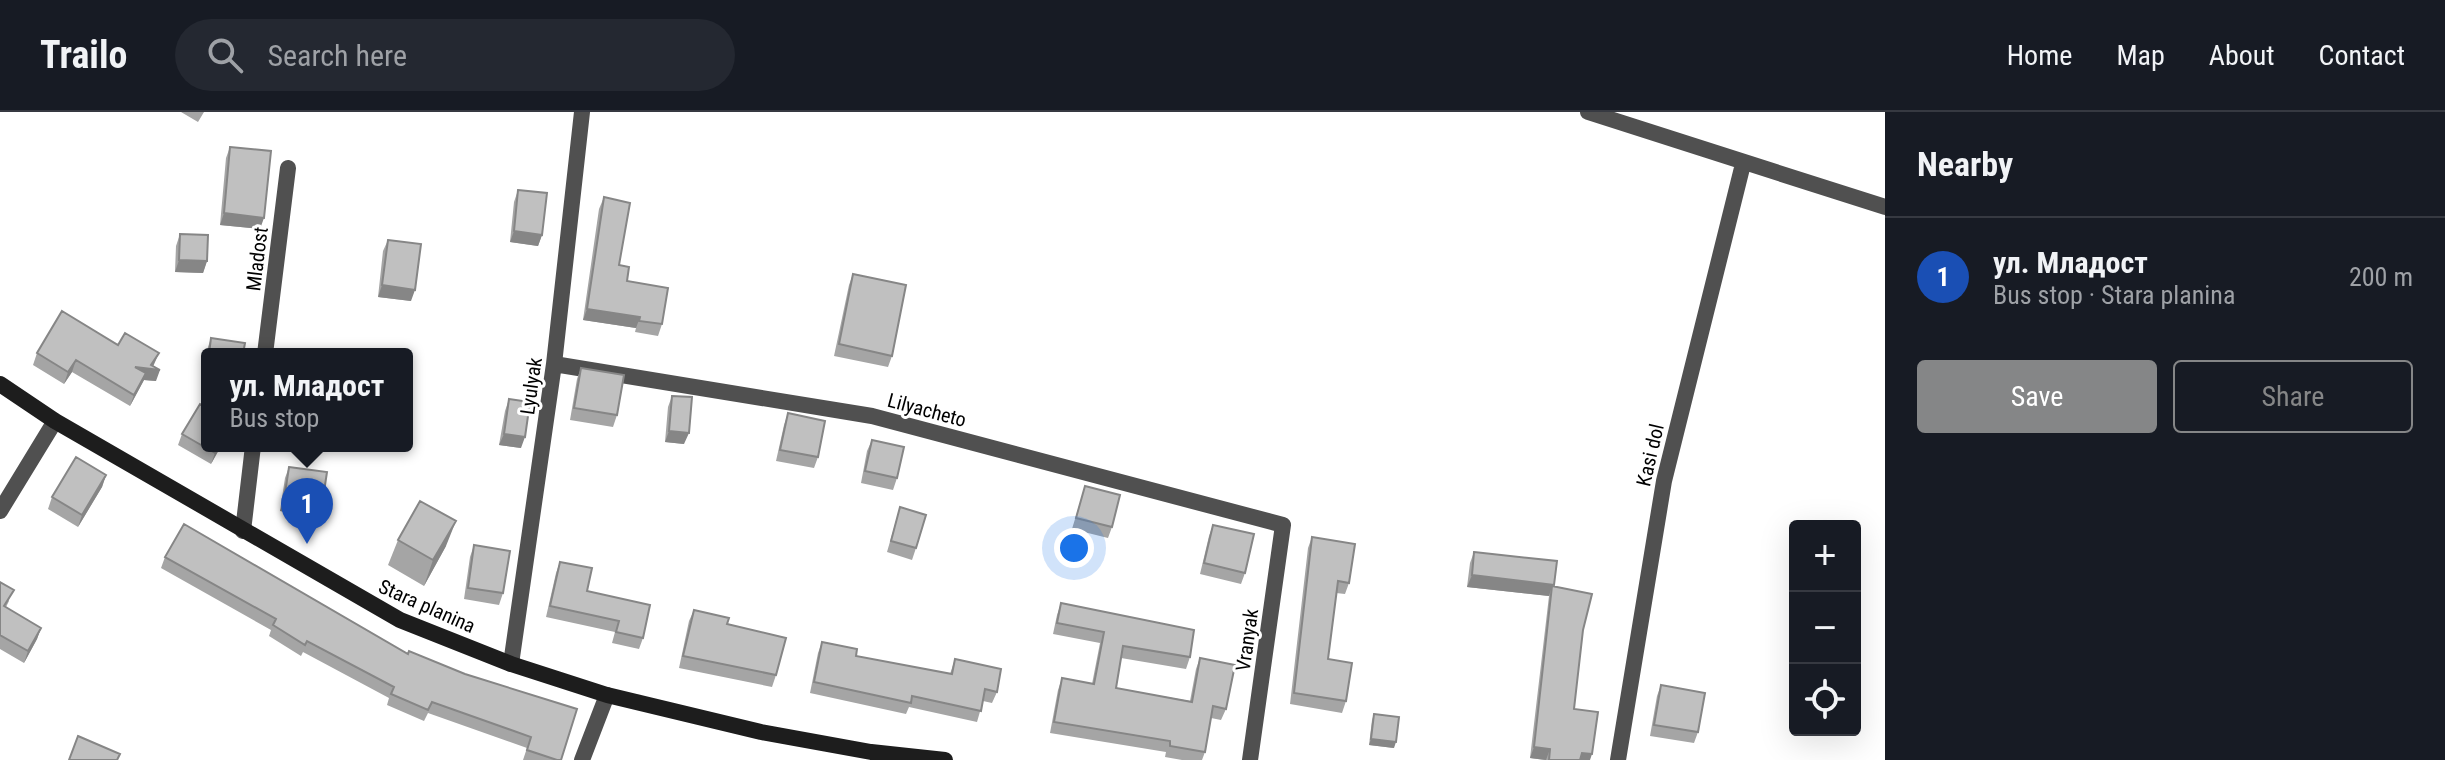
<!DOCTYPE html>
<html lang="en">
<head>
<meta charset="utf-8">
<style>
	:root { --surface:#171b24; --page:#242831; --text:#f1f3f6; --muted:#9ea1a6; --line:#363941; --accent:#858687 }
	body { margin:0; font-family:"Roboto Condensed",sans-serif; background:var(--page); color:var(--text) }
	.controls { position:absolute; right:24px; bottom:24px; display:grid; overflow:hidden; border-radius:8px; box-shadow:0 8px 32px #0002 }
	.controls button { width:72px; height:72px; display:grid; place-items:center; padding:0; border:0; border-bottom:2px solid var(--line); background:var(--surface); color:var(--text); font:40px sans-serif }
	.you { position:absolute; left:1074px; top:436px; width:28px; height:28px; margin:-20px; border:6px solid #fff; border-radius:50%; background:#1a73e8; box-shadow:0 0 0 12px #1a73e833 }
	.badge { display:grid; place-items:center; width:52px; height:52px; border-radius:50%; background:var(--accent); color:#fff; font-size:26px; font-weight:700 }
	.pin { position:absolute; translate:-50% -66px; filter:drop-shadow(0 2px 4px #0008) }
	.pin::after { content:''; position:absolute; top:42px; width:28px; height:24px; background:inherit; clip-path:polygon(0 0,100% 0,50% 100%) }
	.popup { position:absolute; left:201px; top:236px; width:212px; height:104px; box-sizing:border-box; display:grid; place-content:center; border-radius:8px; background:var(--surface); filter:drop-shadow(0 2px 6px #0005); font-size:26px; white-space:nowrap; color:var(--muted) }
	.popup b { font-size:30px; color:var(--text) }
	.popup::after { content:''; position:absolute; left:50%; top:100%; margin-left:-16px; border:16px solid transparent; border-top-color:var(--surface) }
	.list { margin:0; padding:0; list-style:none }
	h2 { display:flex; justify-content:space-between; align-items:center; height:104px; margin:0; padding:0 32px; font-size:34px }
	h2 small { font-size:26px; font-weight:400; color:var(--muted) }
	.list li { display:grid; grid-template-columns:52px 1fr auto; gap:24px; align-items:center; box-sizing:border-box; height:120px; padding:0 32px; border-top:2px solid var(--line) }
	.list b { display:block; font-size:30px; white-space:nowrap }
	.list p { margin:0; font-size:26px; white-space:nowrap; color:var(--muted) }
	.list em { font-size:26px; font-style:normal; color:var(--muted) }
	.actions { display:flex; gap:16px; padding:24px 32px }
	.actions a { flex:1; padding:18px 0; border:2px solid var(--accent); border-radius:8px; text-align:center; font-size:28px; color:var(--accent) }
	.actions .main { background:var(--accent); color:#fff }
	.icon { flex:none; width:44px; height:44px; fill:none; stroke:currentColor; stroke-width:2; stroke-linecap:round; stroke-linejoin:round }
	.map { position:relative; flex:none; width:1885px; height:648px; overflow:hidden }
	header { display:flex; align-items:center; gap:48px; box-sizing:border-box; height:112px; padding:0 40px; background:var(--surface); border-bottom:2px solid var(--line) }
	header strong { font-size:38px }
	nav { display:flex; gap:44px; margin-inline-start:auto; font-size:28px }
	.search { width:560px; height:72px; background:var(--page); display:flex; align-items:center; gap:20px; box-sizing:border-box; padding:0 28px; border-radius:44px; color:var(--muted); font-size:30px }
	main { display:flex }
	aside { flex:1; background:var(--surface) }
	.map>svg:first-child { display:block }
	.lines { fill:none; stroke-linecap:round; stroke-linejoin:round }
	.street { stroke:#505050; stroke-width:16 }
	.secondary { stroke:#1d1d1d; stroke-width:16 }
	.wall { fill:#a5a5a5 }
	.shaded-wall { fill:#868686 }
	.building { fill:#c0c0c0; stroke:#868686; stroke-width:2 }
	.labels { text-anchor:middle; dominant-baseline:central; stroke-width:6; stroke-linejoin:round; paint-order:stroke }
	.street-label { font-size:20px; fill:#000; stroke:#fff }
</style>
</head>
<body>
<header>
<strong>Trailo</strong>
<div class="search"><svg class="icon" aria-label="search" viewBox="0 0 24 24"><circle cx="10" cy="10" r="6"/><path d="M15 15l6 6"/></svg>Search here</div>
<nav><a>Home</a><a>Map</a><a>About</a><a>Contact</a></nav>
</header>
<main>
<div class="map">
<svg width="1885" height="648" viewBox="0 0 1885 648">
	<rect width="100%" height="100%" fill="#fff"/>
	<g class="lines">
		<!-- street -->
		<path class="street" d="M1588 0 1885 95
			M265 242 288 56
			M554 252 872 304 1283 413 1250 648
			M0 399 55 309
			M243 419 253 334
			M511 552 554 252 582 0
			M582 648 607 583
			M1618 648 1664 369 1743 52"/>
		<!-- secondary -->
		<path class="secondary" d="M0 272 55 309 400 508 511 552 607 583 761 620 871 640 945 648"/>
	</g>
	<!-- wall -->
	<path class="wall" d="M181 0H204L198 10Z
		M230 35 260 117 220 113 226 46Z
		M518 78 542 123 538 134 510 130 514 90Z
		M604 85 619 153 627 169 662 212 658 224 635 220 636 216 583 208 599 97Z
		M180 122 207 149 203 161 175 160 176 134Z
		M388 128 411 189 378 185 383 139Z
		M853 162 892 244 888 255 834 244 849 173Z
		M211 226 243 242H207V277L202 276 207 238Z
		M37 241 153 254 156 269 144 268 130 294 72 260 64 272 33 253Z
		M581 256 617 303 613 315 570 308 577 267Z
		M672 284 684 332 665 330 668 295Z
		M509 287 521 336 499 333 505 299Z
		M788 301 818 345 814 356 776 349 784 313Z
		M182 322 221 334 211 352 178 333Z
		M872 328 897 366 893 378 861 371 867 339Z
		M289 355 322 393 317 405 280 399 285 366Z
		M106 363 102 375 78 415 48 397 52 385Z
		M1085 374 1112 415 1108 426 1072 417Z
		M900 395 916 436 912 448 887 440Z
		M1213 413 1245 461 1241 472 1200 462 1209 424Z
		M1312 425 1349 471 1345 482 1336 481 1328 547 1346 589 1342 601 1290 592 1308 436Z
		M398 428 446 434 424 474 388 453Z
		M474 433 503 481 499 493 464 487 470 445Z
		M1474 440 1554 475 1583 518 1574 597 1590 648H1545L1530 646 1549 484 1467 475 1470 451Z
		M165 445 408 542 465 562 561 648H523L527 636 428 601 424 609 387 593 389 586 303 540 301 544 269 524 271 518 161 456Z
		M560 450 587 479 643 526 639 537 612 531 615 520 546 505 556 461Z
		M0 470 9 489 6 495 41 516 37 527 24 551 0 537Z
		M1061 491 1190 545 1186 557 1121 546 1116 576 1190 589 1196 557 1200 546 1226 597 1221 608 1211 606 1205 640 1202 648H1182L1165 645 1166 640 1050 621 1058 578 1062 566 1092 572 1100 531 1053 522 1057 503Z
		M694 498 776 563 772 575 679 556 689 509Z
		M822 530 856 544 950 562 955 547 997 580 992 591 983 589 977 610 909 595 906 602 810 581 818 541Z
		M1661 573 1698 620 1694 631 1650 624 1657 584Z
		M1374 602 1394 636 1369 633 1372 608Z"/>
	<!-- shaded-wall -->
	<path class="shaded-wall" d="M224 101 264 106 260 117 220 113Z
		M514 119 542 123 538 134 510 130Z
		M179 148 207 149 203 161 175 160Z
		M382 173 415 178 411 189 378 185Z
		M587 197 640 205 636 216 583 208Z
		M159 241 152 257 160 258 156 269 144 268 130 294 134 283 135 255Z
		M76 248 72 260 64 272 68 260Z
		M206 265H207V277L202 276Z
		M669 319 689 321 684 332 665 330Z
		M504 322 525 325 521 336 499 333Z
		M219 334H221L211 352 215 341Z
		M106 363 102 375 78 415 82 403Z
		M284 388 322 393 317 405 280 399Z
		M456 409 446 434 424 474 433 448Z
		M1472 463 1554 473 1551 481 1552 474 1549 484 1467 475Z
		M41 516 37 527 24 551 28 539Z
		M1371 627 1396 630 1394 636 1369 633Z
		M1534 635 1550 637 1546 648 1530 646Z
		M1582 641 1592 642 1590 648H1579Z"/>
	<!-- building -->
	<path class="building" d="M230 35 271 39 264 106 224 101Z
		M518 78 547 81 542 123 514 119Z
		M604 85 630 91 619 153 629 155 627 169 668 176 662 212 639 209 640 205 587 197Z
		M180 122 208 123 207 149 179 148Z
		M388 128 421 132 415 178 382 173Z
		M853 162 906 173 892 244 839 232Z
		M62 199 118 233 125 221 159 241 151 253 160 258 135 255 146 261 134 283 76 248 68 260 37 241Z
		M211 226 245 231 243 242H209Z
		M581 256 624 263 617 303 574 296Z
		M672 284 692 285 689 321 669 319Z
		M509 287 530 290 525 325 504 322Z
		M200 292 207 296V334H219L215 341 182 322Z
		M788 301 825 309 818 345 780 338Z
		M872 328 904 335 897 366 865 359Z
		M76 345 106 363 82 403 52 385Z
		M289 355 327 360 322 393 284 388Z
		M1085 374 1120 383 1112 415 1076 406Z
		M420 389 456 409 433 448 398 428Z
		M900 395 926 403 916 436 891 429Z
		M184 412 408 542 409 539 465 562 577 597 561 648H557L527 638 531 625 432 590 428 598 391 582 394 575 307 529 305 533 273 513 276 507 165 445Z
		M1213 413 1254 422 1245 461 1204 451Z
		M1312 425 1355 432 1349 471 1338 469 1328 547 1352 551 1346 589 1294 581Z
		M474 433 510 439 503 481 468 476Z
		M1474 440 1557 449 1554 473 1472 463Z
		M560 450 592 456 587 479 650 493 643 526 616 520 619 509 550 494Z
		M0 470 14 478 4 494 41 516 28 539 0 523Z
		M1552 474 1592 482 1583 518 1574 597 1598 600 1592 642 1582 641 1580 648H1549L1550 637 1534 635Z
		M1061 491 1194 518 1190 545 1123 534 1116 576 1192 590 1200 546 1235 553 1226 597 1213 594 1205 640 1170 634V629L1054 610 1062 566 1094 572 1104 520 1057 511Z
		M694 498 729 506 727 512 786 526 776 563 683 544Z
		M822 530 857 537 856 544 952 562 955 547 1001 557 997 580 985 577 981 599 912 584 911 591 814 570Z
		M1661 573 1705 581 1698 620 1654 613Z
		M1374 602 1399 605 1396 630 1371 627Z
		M78 624 120 642 117 648H69Z"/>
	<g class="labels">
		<!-- street labels -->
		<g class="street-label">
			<text transform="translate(257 147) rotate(-83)">Mladost</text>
			<text transform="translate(531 274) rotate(-82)">Lyulyak</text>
			<text transform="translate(927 298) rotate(15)">Lilyacheto</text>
			<text transform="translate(1650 343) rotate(-77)">Kasi dol</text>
			<text transform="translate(427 494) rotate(24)">Stara planina</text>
			<text transform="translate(1247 528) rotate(-82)">Vranyak</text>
		</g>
	</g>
</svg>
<div class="controls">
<button>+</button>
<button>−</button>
<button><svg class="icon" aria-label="locate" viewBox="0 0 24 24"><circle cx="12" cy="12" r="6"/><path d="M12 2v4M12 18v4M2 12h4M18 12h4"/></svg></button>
</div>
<div class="you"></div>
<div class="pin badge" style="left:307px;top:432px;background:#1a4fb4">1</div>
<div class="popup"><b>ул. Младост</b>Bus stop</div>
</div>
<aside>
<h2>Nearby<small></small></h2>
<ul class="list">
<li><span class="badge" style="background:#1a4fb4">1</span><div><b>ул. Младост</b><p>Bus stop · Stara planina</p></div><em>200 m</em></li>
</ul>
<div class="actions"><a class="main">Save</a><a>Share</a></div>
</aside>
</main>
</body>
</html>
